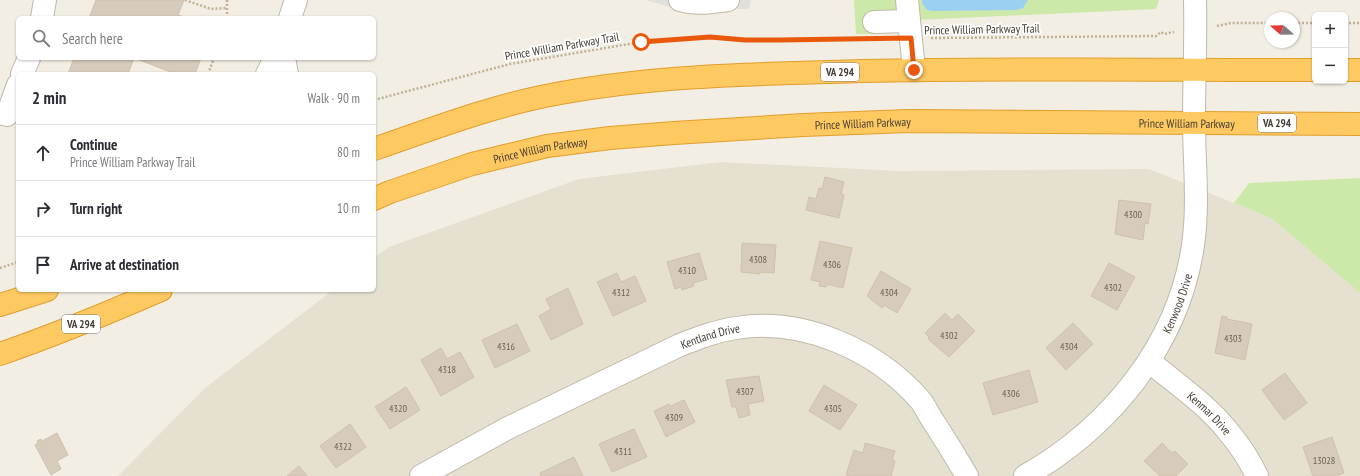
<!DOCTYPE html>
<html lang="en">
<head>
<meta charset="utf-8">
<style>
	:root { --surface:#fff; --page:#f7f7f7; --text:#2b2b33; --muted:#7c7c81; --line:#e1e1e2 }
	body { margin:0; font-family:"PT Sans Narrow",sans-serif; background:var(--page); color:var(--text) }
	.controls { position:absolute; right:12px; top:12px; display:grid; overflow:hidden; border-radius:6px; box-shadow:0 1px 3px #0004 }
	.controls button { width:36px; height:36px; display:grid; place-items:center; padding:0; border:0; border-bottom:1px solid var(--line); background:var(--surface); color:var(--text); font:20px sans-serif }
	.compass { position:absolute; left:1264px; top:12px; width:36px; height:36px; border-radius:50%; background:var(--surface); box-shadow:0 1px 3px #0004; rotate:290deg }
	.stop { position:absolute; width:12px; height:12px; margin:-9px; border:3px solid #ea580c; border-radius:50%; background:#fff }
	.stop.end { background:#ea580c; border-color:#fff; box-shadow:0 1px 4px #0008 }
	.list { margin:0; padding:0; list-style:none }
	h2 { display:flex; justify-content:space-between; align-items:center; height:52px; margin:0; padding:0 16px; font-size:17px }
	h2 small { font-size:13px; font-weight:400; color:var(--muted) }
	.list li { display:grid; grid-template-columns:26px 1fr auto; gap:12px; align-items:center; box-sizing:border-box; height:56px; padding:0 16px; border-top:1px solid var(--line) }
	.list b { display:block; font-size:15px; white-space:nowrap }
	.list p { margin:0; font-size:13px; white-space:nowrap; color:var(--muted) }
	.list em { font-size:13px; font-style:normal; color:var(--muted) }
	.icon { flex:none; width:22px; height:22px; fill:none; stroke:currentColor; stroke-width:2; stroke-linecap:round; stroke-linejoin:round }
	.map { position:relative; flex:none; width:1360px; height:476px; overflow:hidden }
	.search { position:absolute; background:var(--surface); box-shadow:0 1px 3px #0004; left:16px; top:16px; width:360px; height:44px; display:flex; align-items:center; gap:10px; box-sizing:border-box; padding:0 14px; border-radius:6px; color:var(--muted); font-size:15px }
	.panel { position:absolute; background:var(--surface); box-shadow:0 1px 3px #0004; left:16px; top:72px; width:360px; height:220px; border-radius:6px }
	.map>svg:first-child { display:block }
	.residential { fill:#e6e0d1 }
	.green { fill:#cde9aa }
	.parking { fill:#e2e0dc }
	.water { fill:#9cd0f2 }
	.building { fill:#d7ccbb; stroke:#cfc1ab }
	.lines { fill:none; stroke-linecap:round; stroke-linejoin:round }
	.minor-casing { stroke:#c1b8a9; stroke-width:24 }
	.highway-casing { stroke:#e29e2d; stroke-width:24 }
	.path { stroke:#c0b196; stroke-width:2.5; stroke-dasharray:2 2; stroke-linecap:butt }
	.minor { stroke:#fff; stroke-width:22 }
	.highway { stroke:#ffc961; stroke-width:22 }
	.route { stroke:#ea580c; stroke-width:5 }
	.labels { text-anchor:middle; dominant-baseline:central; stroke-width:3.5; stroke-linejoin:round; paint-order:stroke }
	.number-label { font-size:10px; fill:#696155 }
	.shield { fill:#fff; stroke:#7c7770; stroke-width:1 }
	.shield-label { font-size:11px; font-weight:bold; fill:#443d33 }
	.street-label { font-size:12px; fill:#443d33; stroke:#fff }
</style>
</head>
<body>
<div class="map">
<svg width="1360" height="476" viewBox="0 0 1360 476">
	<rect width="100%" height="100%" fill="#f2eee3"/>
	<!-- residential -->
	<path class="residential" d="M721 162 899 171 1149 169 1271 218 1360 293V476H118L205 388 333 290H374V258L389 247 579 179Z"/>
	<!-- green -->
	<path class="green" d="M854 0H900L904 33 856 34Z
		M914 0H1159L1156 9 916 20Z
		M1360 178V293L1271 218 1234 203 1249 183Z"/>
	<!-- parking -->
	<path class="parking" d="M646 0H751L749 9H676Z"/>
	<!-- water -->
	<path class="water" d="M922 0H1028L1023 8 1017 10 932 11 927 10 922 3Z"/>
	<!-- building -->
	<path class="building" d="M96 0H184L178 15 187 18H89Z
		M74 58H201L195 74H176L134 58 128 74H68Z
		M825 177 844 182 841 194 844 195 839 218 806 210 809 197 816 199 819 188 822 189Z
		M1119 200 1151 204 1148 224 1145 223 1143 240 1115 234Z
		M820 241 852 248 843 288 827 284 826 287 819 286 820 282 811 280Z
		M742 243 776 245 774 273 760 272V274L741 272Z
		M699 253 707 279 693 283 694 286 682 290 681 287 675 289 667 262Z
		M1109 263 1135 277 1117 310 1091 296Z
		M881 271 911 289 897 313 884 305 882 308 867 296Z
		M617 273 621 282 635 276 646 301 613 316 597 282Z
		M568 288 583 324 551 340 539 316 551 309 546 299Z
		M945 313 952 320 958 314 975 331 949 357 928 339 929 337 925 333Z
		M1222 316 1227 317V319L1252 324 1245 360 1215 353Z
		M1073 323 1093 344 1066 370 1046 348Z
		M517 324 530 351 495 368 482 340Z
		M441 348 447 359 460 352 474 377 441 396 421 360Z
		M1029 370 1038 402 993 415 983 383Z
		M1285 373 1307 403 1284 420 1262 390Z
		M759 376 764 401 748 404 750 415 739 418 736 407H732L726 380Z
		M824 385 857 405 840 430 809 411Z
		M406 387 420 410 390 429 375 407Z
		M684 400 695 422 666 437 654 411 669 404 671 406Z
		M350 424 366 447 336 468 320 446Z
		M634 429 647 457 612 472 599 444Z
		M57 433 68 455 57 461 61 469 51 475 35 445 38 443 37 441 41 439 42 441Z
		M1332 437 1344 473 1335 476H1313L1303 447Z
		M865 443 895 451 892 460 895 461 891 476H851L846 475 854 450 863 453Z
		M1162 443 1172 453 1175 451 1188 464 1176 476H1160L1144 461Z
		M574 457 583 476H541L540 473Z
		M299 466 307 476H287Z"/>
	<g class="lines">
		<!-- minor casing -->
		<g class="minor-casing">
			<g id="minor">
				<path d="M680 0C697 5 712 2 728 0"/>
				<path d="M907 0 914 70"/>
				<path d="M42 18 45 0"/>
				<path d="M290 18 296 0"/>
				<path d="M874 22 909 21"/>
				<path d="M284 58 287 74"/>
				<path d="M22 74 29 58"/>
				<path d="M267 74 275 58"/>
				<path d="M0 113 7 115 18 85"/>
				<path id="s1" d="M1149 361C1175 383 1205 403 1227 430 1239 444 1249 459 1257 476"/>
				<path id="s2" d="M421 476 508 428 680 345C698 338 716 331 736 328 803 317 877 350 921 401 926 408 930 417 935 424 946 441 957 459 967 476"/>
				<path id="s3" d="M1025 476C1110 428 1179 344 1193 245 1199 204 1194 162 1194 121 1194 81 1196 40 1195 0"/>
			</g>
		</g>
		<!-- highway casing -->
		<g class="highway-casing">
			<g id="highway">
				<path d="M1345 70H1360"/>
				<path d="M374 149C435 128 497 104 561 93 660 75 761 74 861 71 1012 68 1164 70 1315 70"/>
				<path id="s4" d="M374 199 390 192 472 164 547 146 610 138 674 133 803 125 908 121 1360 124"/>
				<path d="M0 305 47 290"/>
				<path d="M0 354C55 335 108 313 161 290"/>
			</g>
		</g>
		<!-- path -->
		<path class="path" d="M185 0 211 9 227 8
			M227 18V0
			M1294 23H1315
			M1345 23H1360
			M1217 26 1231 23H1270
			M931 38 1156 36 1161 32 1164 34 1174 32
			M172 74 173 73
			M208 74 214 58
			M374 100 510 64 641 42 710 37 745 40 860 39
			M0 268 18 262"/>
		<!-- minor -->
		<use href="#minor" class="minor"/>
		<!-- highway -->
		<use href="#highway" class="highway"/>
	</g>
	<g class="lines">
		<!-- route -->
		<path class="route" d="M641 42 710 37 745 40H780L911 38 914 70"/>
	</g>
	<g class="labels">
		<!-- number labels -->
		<g class="number-label">
			<text x="1133" y="214">4300</text>
			<text x="758" y="259">4308</text>
			<text x="832" y="264">4306</text>
			<text x="687" y="270">4310</text>
			<text x="1113" y="287">4302</text>
			<text x="621" y="292">4312</text>
			<text x="889" y="292">4304</text>
			<text x="949" y="335">4302</text>
			<text x="1233" y="338">4303</text>
			<text x="506" y="346">4316</text>
			<text x="1069" y="346">4304</text>
			<text x="447" y="369">4318</text>
			<text x="745" y="391">4307</text>
			<text x="1011" y="393">4306</text>
			<text x="398" y="408">4320</text>
			<text x="833" y="408">4305</text>
			<text x="674" y="417">4309</text>
			<text x="343" y="446">4322</text>
			<text x="623" y="451">4311</text>
			<text x="1324" y="460">13028</text>
		</g>
		<!-- shield labels -->
		<g class="shield">
			<rect x="821" y="63" width="38" height="18" rx="3"/>
			<rect x="1258" y="114" width="38" height="18" rx="3"/>
			<rect x="62" y="315" width="38" height="18" rx="3"/>
		</g>
		<g class="shield-label">
			<text x="840" y="72">VA 294</text>
			<text x="1277" y="123">VA 294</text>
			<text x="81" y="324">VA 294</text>
		</g>
		<!-- street labels -->
		<g class="street-label">
			<text transform="translate(982 29) rotate(-1)">Prince William Parkway Trail</text>
			<text transform="translate(562 46) rotate(-10)">Prince William Parkway Trail</text>
			<text stroke="none"><textPath href="#s4" startOffset="822">Prince William Parkway</textPath></text>
			<text stroke="none"><textPath href="#s4" startOffset="498">Prince William Parkway</textPath></text>
			<text stroke="none"><textPath href="#s4" startOffset="174">Prince William Parkway</textPath></text>
			<text stroke="none"><textPath href="#s3" startOffset="235">Kenwood Drive</textPath></text>
			<text stroke="none"><textPath href="#s2" startOffset="322">Kentland Drive</textPath></text>
			<text stroke="none"><textPath href="#s1" startOffset="80">Kenmar Drive</textPath></text>
		</g>
	</g>
</svg>
<div class="controls">
<button>+</button>
<button>−</button>
</div>
<svg class="compass" viewBox="-18 -18 36 36"><path d="M0-13l5 13h-10z" fill="#e53935"/><path d="M0 13l5-13h-10z" fill="#7c7c81"/></svg>
<div class="stop" style="left:641px;top:42px"></div>
<div class="stop end" style="left:914px;top:70px"></div>
<div class="search"><svg class="icon" aria-label="search" viewBox="0 0 24 24"><circle cx="10" cy="10" r="6"/><path d="M15 15l6 6"/></svg>Search here</div>
<section class="panel">
<h2>2 min<small>Walk · 90 m</small></h2>
<ul class="list">
<li><svg class="icon" aria-label="ahead" viewBox="0 0 24 24"><path d="M12 20V5M6 11l6-6 6 6"/></svg><div><b>Continue</b><p>Prince William Parkway Trail</p></div><em>80 m</em></li>
<li><svg class="icon" aria-label="right" viewBox="0 0 24 24"><path d="M7 20v-9h11M14 6l5 5-5 5"/></svg><div><b>Turn right</b></div><em>10 m</em></li>
<li><svg class="icon" aria-label="arrive" viewBox="0 0 24 24"><path d="M6 21V4h12l-3 4 3 4H6"/></svg><div><b>Arrive at destination</b></div></li>
</ul>
</section>
</div>
</body>
</html>
